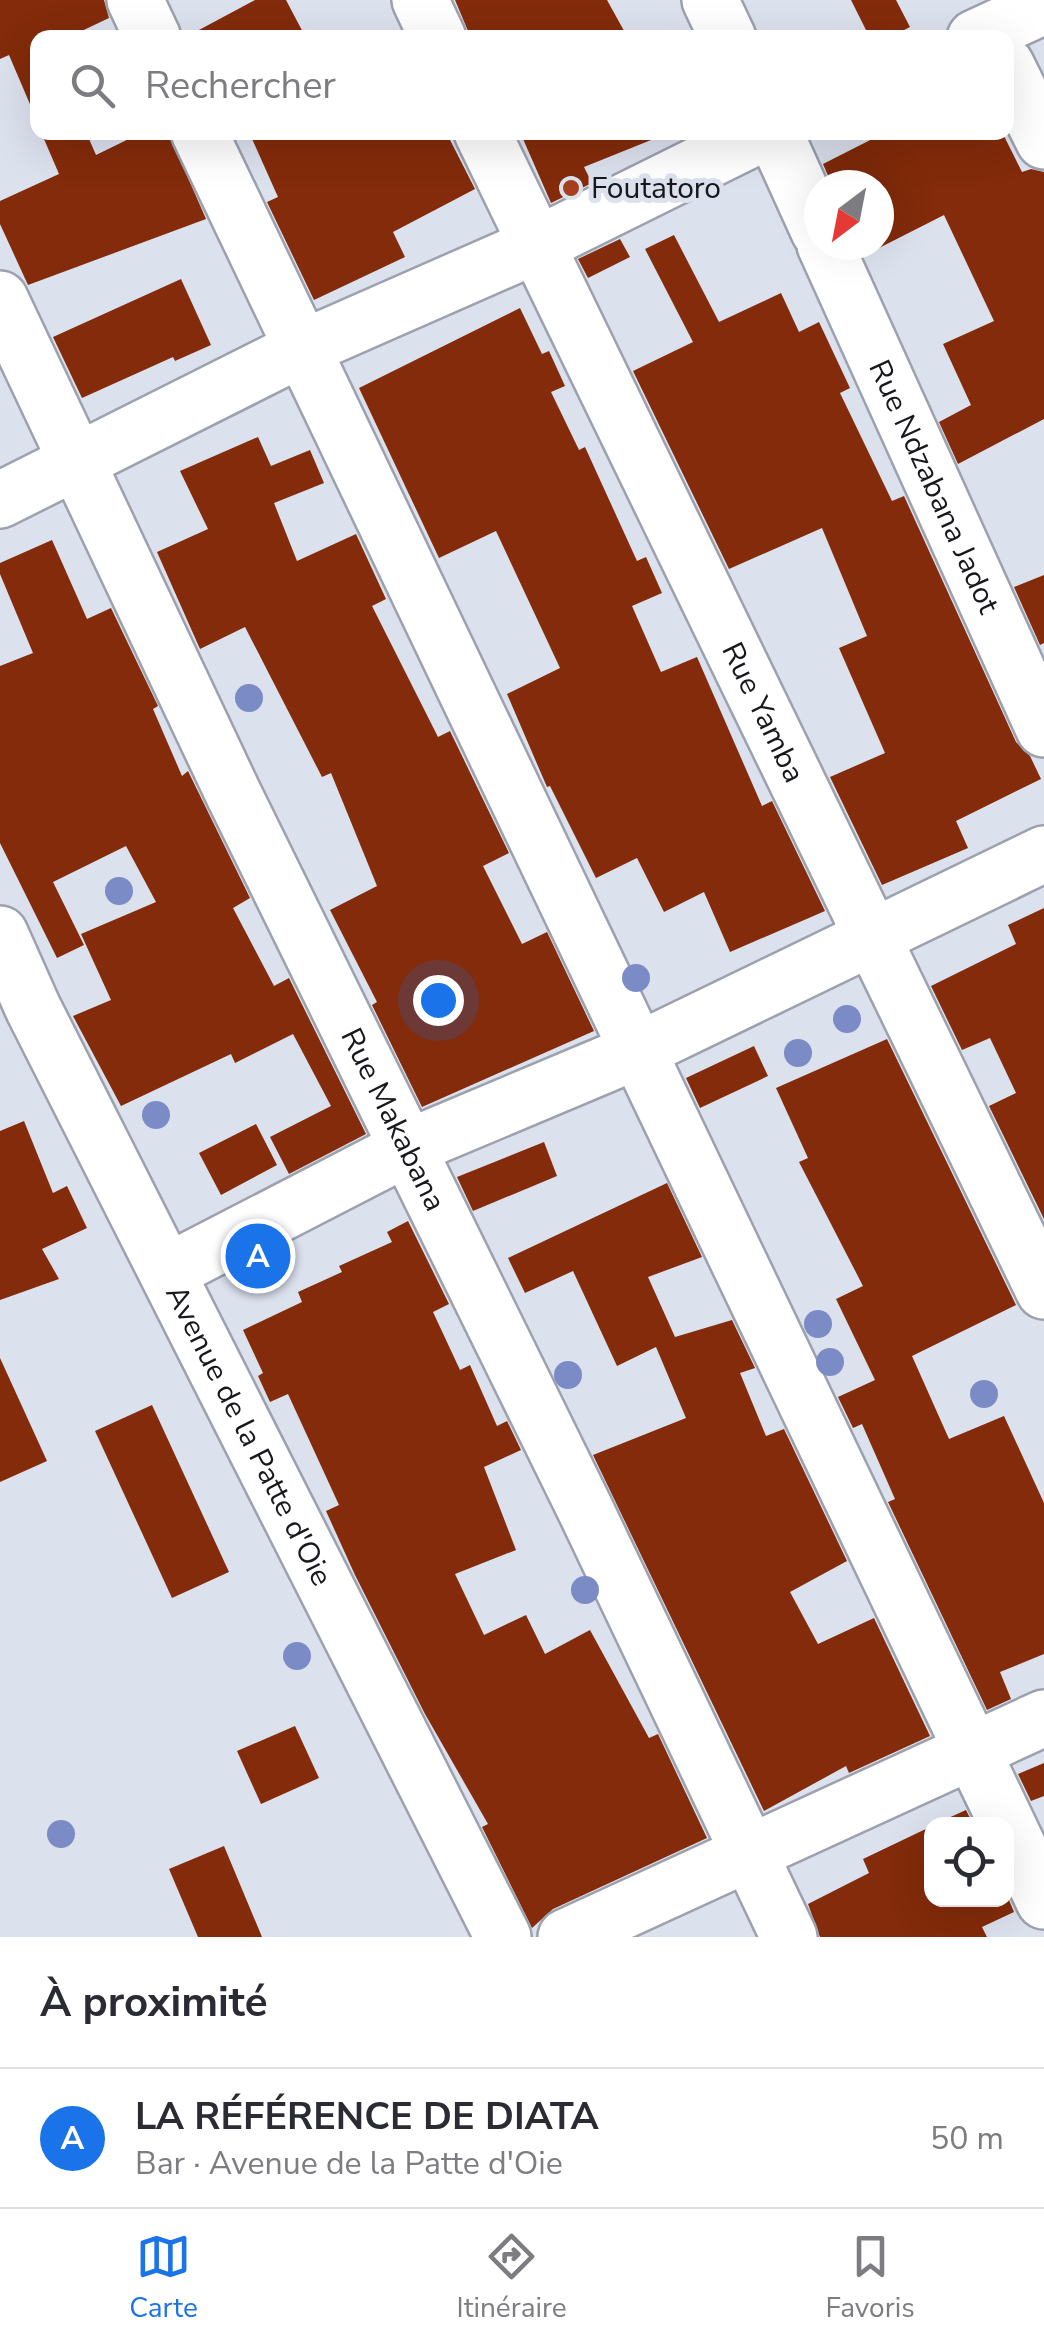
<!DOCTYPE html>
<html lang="fr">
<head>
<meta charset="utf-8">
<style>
	:root { --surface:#fff; --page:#f7f7f7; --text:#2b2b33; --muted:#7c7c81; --line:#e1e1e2; --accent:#1a73e8 }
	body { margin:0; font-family:"Nunito Sans",sans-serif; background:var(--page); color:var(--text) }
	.controls { position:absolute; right:30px; bottom:30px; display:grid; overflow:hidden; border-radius:20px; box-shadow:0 10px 40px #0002 }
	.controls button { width:90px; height:90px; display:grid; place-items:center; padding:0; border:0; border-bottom:2px solid var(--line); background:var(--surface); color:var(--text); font:50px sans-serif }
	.compass { position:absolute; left:804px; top:170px; width:90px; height:90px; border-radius:50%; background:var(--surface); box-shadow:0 10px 40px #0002; rotate:212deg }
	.you { position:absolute; left:438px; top:1000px; width:35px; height:35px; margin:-25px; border:8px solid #fff; border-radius:50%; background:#1a73e8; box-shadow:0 0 0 15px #1a73e833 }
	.badge { display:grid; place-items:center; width:65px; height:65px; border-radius:50%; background:var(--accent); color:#fff; font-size:32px; font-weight:700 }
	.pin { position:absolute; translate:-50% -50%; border:5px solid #fff; box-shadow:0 2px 10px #0006 }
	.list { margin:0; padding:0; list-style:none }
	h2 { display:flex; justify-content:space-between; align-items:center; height:130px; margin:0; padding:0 40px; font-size:42px }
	h2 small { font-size:32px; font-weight:400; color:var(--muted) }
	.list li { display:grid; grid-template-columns:65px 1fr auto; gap:30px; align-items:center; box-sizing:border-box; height:140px; padding:0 40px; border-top:2px solid var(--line) }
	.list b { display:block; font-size:38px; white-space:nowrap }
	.list p { margin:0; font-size:32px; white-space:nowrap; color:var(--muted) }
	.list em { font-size:32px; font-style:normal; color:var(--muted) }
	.icon { flex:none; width:55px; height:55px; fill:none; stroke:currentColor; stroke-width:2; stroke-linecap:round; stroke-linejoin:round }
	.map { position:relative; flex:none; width:1044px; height:1937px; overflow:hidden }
	.search { position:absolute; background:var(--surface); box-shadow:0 10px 40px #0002; left:30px; right:30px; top:30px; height:110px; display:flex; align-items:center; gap:25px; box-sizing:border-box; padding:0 35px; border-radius:20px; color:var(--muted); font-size:38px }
	.sheet { height:270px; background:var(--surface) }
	nav { display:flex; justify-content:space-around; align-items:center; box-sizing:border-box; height:140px; border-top:2px solid var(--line); background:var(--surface); font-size:28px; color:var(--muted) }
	nav a { display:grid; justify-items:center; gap:5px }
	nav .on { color:var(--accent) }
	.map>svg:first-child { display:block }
	.building { fill:#832b0a }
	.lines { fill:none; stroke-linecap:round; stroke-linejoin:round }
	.minor-casing { stroke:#9ca1ad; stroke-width:60 }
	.minor { stroke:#fff; stroke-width:55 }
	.tree { fill:#7b8bc5 }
	.poi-dot { fill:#a63f1d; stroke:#dce1ee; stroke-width:4 }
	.labels { text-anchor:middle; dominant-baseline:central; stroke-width:10; stroke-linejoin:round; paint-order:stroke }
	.poi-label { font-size:30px; fill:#17181d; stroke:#dce1ee; text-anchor:start }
	.street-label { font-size:30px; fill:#17181d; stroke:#dce1ee }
</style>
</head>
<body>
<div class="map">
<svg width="1044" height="1937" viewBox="0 0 1044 1937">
	<rect width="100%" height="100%" fill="#dce1ee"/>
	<!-- building -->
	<path class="building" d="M0 0H104L109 18 67 38H38V123L9 55 0 59Z
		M255 0H286L306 38H184Z
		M455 0H607L628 38H471Z
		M851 0H896L910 27 889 38H870Z
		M41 132H86L96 155 143 132H168L206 219 28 285 0 224V201L59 174Z
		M249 132H446L475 189 393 232 405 257 314 300 267 202 278 197Z
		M520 132H666V134L584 167 592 183 551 203Z
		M886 132H1002L1022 172 1031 169 1044 172V419L958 464 939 422 971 405 943 344 994 321 944 215 879 248V185H832L823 164Z
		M674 235 719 322 781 293 799 332 819 322 850 388 840 393 892 501 904 496 1016 742 1030 756 1041 779 956 821 968 848 882 885 830 777 885 753 839 648 867 636 822 528 729 569 633 371 693 342 645 249Z
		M620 239 630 257 588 278 578 259Z
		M181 279 211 345 175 361 173 357 82 398 53 337Z
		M520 308 542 354 549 351 565 386 551 392 579 450 585 447 637 561 646 557 662 593 632 606 661 672 697 657 762 806 772 801 825 911 730 952 704 892 664 912 637 858 596 878 550 786 547 787 507 694 560 668 496 531 439 558 359 388Z
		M258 437 271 466 310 450 324 483 274 503 297 561 356 534 386 599 372 606 438 737 450 731 509 853 483 866 522 944 547 932 594 1031 422 1107 372 1005 377 1002 330 910 377 886 331 773 322 777 245 627 200 649 157 552 208 529 180 471Z
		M52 540 87 619 111 608 158 706 153 709 182 776 188 771 250 898 233 908 274 986 289 978 366 1134 289 1174 270 1137 331 1106 293 1034 235 1063 231 1054 121 1106 73 1016 111 1000 81 934 156 902 126 846 53 882 84 945 57 958 0 843V666L33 653 0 574V563Z
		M1044 575V643L1040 645 1014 587Z
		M1044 908V1219L989 1106 1016 1093 990 1038 962 1050 931 986 1016 944 1008 925Z
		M887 1039 1016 1305 912 1356 949 1439 1004 1416 1044 1503V1654L1000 1672 1011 1699 987 1710 888 1502 895 1499 862 1424 853 1428 838 1397 875 1380 836 1299 863 1286 799 1162 808 1158 776 1088Z
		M754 1046 768 1076 700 1108 686 1078Z
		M24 1121 53 1193 67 1186 87 1228 42 1249 59 1279 0 1300V1131Z
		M256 1124 277 1165 221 1195 199 1153Z
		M544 1142 557 1176 473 1211 457 1177Z
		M667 1183 702 1257 648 1277 675 1337 732 1320 755 1368 740 1373 766 1436 784 1429 847 1561 790 1592 818 1644 874 1618 930 1736 849 1773 846 1766 764 1811 593 1455 686 1418 656 1347 617 1366 573 1271 525 1293 508 1258Z
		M408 1221 449 1304 433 1312 460 1370 470 1365 497 1426 507 1421 521 1450 484 1467 516 1550 455 1574 484 1635 526 1615 545 1654 590 1630 649 1738 658 1734 707 1838 553 1909 532 1928 482 1827 488 1824 425 1714 355 1575 326 1511 339 1505 288 1394 270 1402 258 1376 263 1373 243 1330 302 1302 298 1292 342 1272 339 1266 392 1242 387 1232Z
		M0 1358 47 1461 0 1482Z
		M152 1405 229 1572 172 1598 95 1431Z
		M295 1726 319 1778 261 1804 237 1751Z
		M1044 1763V1796L1031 1801 1018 1774Z
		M966 1810 973 1824H935Z
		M932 1826V1900H1009L1014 1912 982 1927 987 1937H820L808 1904 869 1873 863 1859Z
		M224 1846 262 1937H198L169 1869Z"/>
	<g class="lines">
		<!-- minor casing -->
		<g class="minor-casing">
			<g id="minor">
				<path d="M135 0 153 38"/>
				<path d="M420 0 438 38"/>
				<path d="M710 0 728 38"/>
				<path d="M975 38 1044 6"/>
				<path d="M1006 65 1044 141"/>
				<path d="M199 132 1044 1901"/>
				<path id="s1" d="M482 132 1044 1291"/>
				<path d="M774 132 819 231"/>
				<path id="s2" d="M825 245 1044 729"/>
				<path id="s3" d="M0 299 233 793 585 1509 789 1937"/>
				<path d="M0 500 303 348 535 246 765 132"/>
				<path id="s4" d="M0 934 33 1008 503 1937"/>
				<path d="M169 1271 409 1147 635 1052 1044 854"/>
				<path d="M566 1937 1044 1718"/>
			</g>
		</g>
		<!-- minor -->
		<use href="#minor" class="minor"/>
	</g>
	<!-- trees -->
	<g class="tree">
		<circle cx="249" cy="698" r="14"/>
		<circle cx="119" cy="891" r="14"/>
		<circle cx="636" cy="978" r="14"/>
		<circle cx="847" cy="1019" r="14"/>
		<circle cx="798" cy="1053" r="14"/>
		<circle cx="156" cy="1115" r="14"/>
		<circle cx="818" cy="1324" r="14"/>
		<circle cx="830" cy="1362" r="14"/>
		<circle cx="568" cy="1375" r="14"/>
		<circle cx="984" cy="1394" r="14"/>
		<circle cx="585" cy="1590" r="14"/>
		<circle cx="297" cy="1656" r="14"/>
		<circle cx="61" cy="1834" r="14"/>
	</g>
	<!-- markers -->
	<circle class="poi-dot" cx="571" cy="188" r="10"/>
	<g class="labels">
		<!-- poi labels -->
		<g class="poi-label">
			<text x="591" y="188">Foutatoro</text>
		</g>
		<!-- street labels -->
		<g class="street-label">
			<text stroke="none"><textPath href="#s2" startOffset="265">Rue Ndzabana Jadot</textPath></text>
			<text stroke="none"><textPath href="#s1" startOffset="645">Rue Yamba</textPath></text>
			<text stroke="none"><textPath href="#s3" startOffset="910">Rue Makabana</textPath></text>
			<text stroke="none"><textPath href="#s4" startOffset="560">Avenue de la Patte d'Oie</textPath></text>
		</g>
	</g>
</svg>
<div class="controls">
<button><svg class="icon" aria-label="locate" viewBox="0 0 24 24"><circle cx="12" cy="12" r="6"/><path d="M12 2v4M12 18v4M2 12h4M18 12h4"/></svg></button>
</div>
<svg class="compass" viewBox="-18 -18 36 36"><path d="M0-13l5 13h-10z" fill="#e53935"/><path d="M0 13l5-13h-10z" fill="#7c7c81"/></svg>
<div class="you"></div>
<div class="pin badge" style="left:258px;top:1256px">A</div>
<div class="search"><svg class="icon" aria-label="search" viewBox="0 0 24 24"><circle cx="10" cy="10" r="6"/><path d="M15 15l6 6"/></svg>Rechercher</div>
</div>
<section class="sheet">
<h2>À proximité<small></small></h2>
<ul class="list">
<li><span class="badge">A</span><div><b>LA RÉFÉRENCE DE DIATA</b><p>Bar · Avenue de la Patte d'Oie</p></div><em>50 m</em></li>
</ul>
</section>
<nav>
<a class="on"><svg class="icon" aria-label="map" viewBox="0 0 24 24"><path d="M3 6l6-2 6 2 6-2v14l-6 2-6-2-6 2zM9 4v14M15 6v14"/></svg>Carte</a>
<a><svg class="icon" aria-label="directions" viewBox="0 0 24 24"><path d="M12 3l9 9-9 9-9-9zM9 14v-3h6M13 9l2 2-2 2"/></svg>Itinéraire</a>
<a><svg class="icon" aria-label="saved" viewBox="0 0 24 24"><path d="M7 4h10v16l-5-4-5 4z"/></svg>Favoris</a>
</nav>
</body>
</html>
